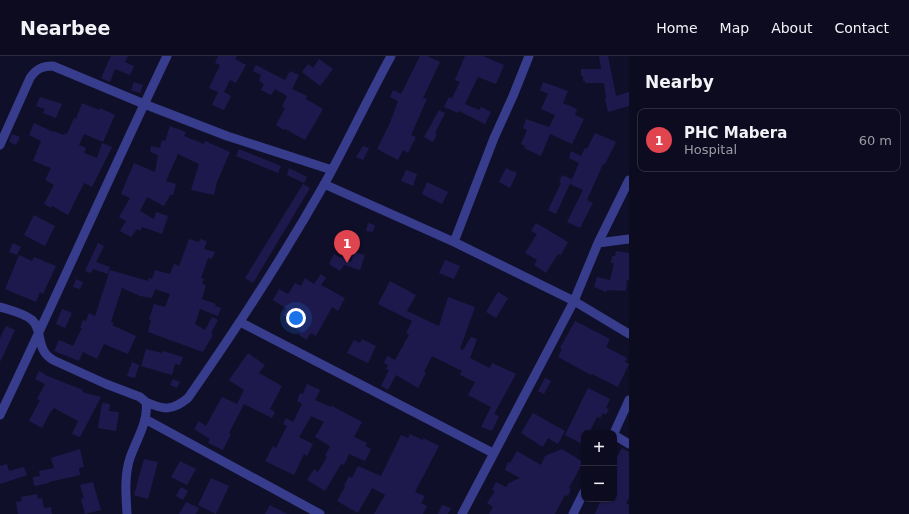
<!DOCTYPE html>
<html lang="en">
<head>
<meta charset="utf-8">
<style>
	:root { --surface:#0c0b20; --page:#1a192d; --text:#f1f3f6; --muted:#9a9ba5; --line:#2c2b3e; --accent:#ea580c }
	body { margin:0; font-family:"DejaVu Sans",sans-serif; background:var(--page); color:var(--text) }
	.controls { position:absolute; right:12px; bottom:12px; display:grid; overflow:hidden; border-radius:8px; box-shadow:0 1px 3px #0004 }
	.controls button { width:36px; height:36px; display:grid; place-items:center; padding:0; border:0; border-bottom:1px solid var(--line); background:var(--surface); color:var(--text); font:20px sans-serif }
	.you { position:absolute; left:296px; top:262px; width:14px; height:14px; margin:-10px; border:3px solid #fff; border-radius:50%; background:#1a73e8; box-shadow:0 0 0 6px #1a73e833 }
	.badge { display:grid; place-items:center; width:26px; height:26px; border-radius:50%; background:var(--accent); color:#fff; font-size:13px; font-weight:700 }
	.pin { position:absolute; translate:-50% -33px; filter:drop-shadow(0 1px 2px #0008) }
	.pin::after { content:''; position:absolute; top:21px; width:14px; height:12px; background:inherit; clip-path:polygon(0 0,100% 0,50% 100%) }
	.list { margin:0; padding:0; list-style:none }
	h2 { display:flex; justify-content:space-between; align-items:center; height:52px; margin:0; padding:0 16px; font-size:17px }
	h2 small { font-size:13px; font-weight:400; color:var(--muted) }
	.list li { display:grid; grid-template-columns:26px 1fr auto; gap:12px; align-items:center; box-sizing:border-box; height:64px; margin:0 8px 8px; padding:0 8px; border:1px solid var(--line); border-radius:8px }
	.list b { display:block; font-size:15px; white-space:nowrap }
	.list p { margin:0; font-size:13px; white-space:nowrap; color:var(--muted) }
	.list em { font-size:13px; font-style:normal; color:var(--muted) }
	.map { position:relative; flex:none; width:629px; height:458px; overflow:hidden }
	header { display:flex; align-items:center; gap:24px; box-sizing:border-box; height:56px; padding:0 20px; background:var(--surface); border-bottom:1px solid var(--line) }
	header strong { font-size:19px }
	nav { display:flex; gap:22px; margin-inline-start:auto; font-size:14px }
	main { display:flex }
	aside { flex:1; background:var(--surface) }
	.map>svg:first-child { display:block }
	.building { fill:#1e194c }
	.lines { fill:none; stroke-linecap:round; stroke-linejoin:round }
	.street { stroke:#373d8c; stroke-width:9 }
</style>
</head>
<body>
<header>
<strong>Nearbee</strong>
<nav><a>Home</a><a>Map</a><a>About</a><a>Contact</a></nav>
</header>
<main>
<div class="map">
<svg width="629" height="458" viewBox="0 0 629 458">
	<rect width="100%" height="100%" fill="#100f2a"/>
	<!-- building -->
	<path class="building" d="M111 0H128L125 6 134 10 130 19 115 13 110 26 101 22Z
		M218 0H237L235 3 246 9 236 27 230 24 224 36 231 40 224 54 212 49 218 36 209 32 220 9 215 7Z
		M420 0H427L440 6 423 42 427 43 411 79 416 81 408 97 403 94 398 104 377 93 391 65V64L398 45 390 41 393 34 401 38Z
		M465 0H483L504 9 496 28 478 21 465 48 479 54 481 51 491 56 485 68 459 55 458 57 444 51 449 41 452 42 460 26 455 24Z
		M599 0H608L616 40 629 36V50L608 56 605 43 606 42 604 27H585V25H583V20H581V13H601Z
		M319 3 333 13 320 30 302 16 308 8 313 12Z
		M256 9 285 24 290 15 299 19 292 33 307 40 306 43 323 53 305 84 285 73 284 74 276 69 285 52 282 51 287 40 275 33 271 39 261 34 264 28 259 25 261 19 253 15Z
		M134 26 143 29 140 37 131 34Z
		M543 26 568 35 563 47 577 53 575 59 584 63 572 88 550 78 541 100 524 92 525 90 521 88 527 74 523 72 526 63 549 71 555 59 541 53 548 38 540 34Z
		M40 41 62 48 56 62 43 57 45 53 36 50Z
		M82 47 99 54 100 52 115 59 103 86 84 78 79 89 86 92 84 97 97 102 102 87 112 91 92 131 84 127 68 159 52 150 51 152 44 148 54 129 45 124 51 112 33 105 41 85 29 79 34 67 53 76V75L64 79 65 77 67 78 74 62 76 63Z
		M439 54 445 57 435 77 437 78 433 86 424 81Z
		M170 70 186 76 184 80 204 88 205 85 230 96 217 126 214 139 191 134 199 108 178 98 166 125 176 128 173 139H170L164 150 147 141 140 155 154 163 156 156 168 160 162 178 142 171 140 175 137 173 131 181 120 175 126 165 119 161 130 142 121 138 134 107 155 116 158 99 150 96 151 90 160 92 162 84 165 85Z
		M595 77 616 86 605 108H603L587 144 593 147 580 172 567 166 583 134 570 128 579 107 569 102 571 95 581 100 585 92 587 93Z
		M12 78 20 81 16 89 9 86Z
		M363 90 369 92 363 104 356 101Z
		M239 93 281 110 278 117 236 100Z
		M289 112 307 121 304 127 287 119Z
		M506 112 517 117 510 132 499 126Z
		M406 114 417 118 413 130 401 125Z
		M562 119 572 123 556 158 548 154 561 127 559 126Z
		M427 126 448 136 442 148 422 138Z
		M303 128 310 132 253 227 245 222Z
		M34 159 55 170 45 190 24 179Z
		M368 167 375 169 373 176 366 175Z
		M536 167 568 186 561 199 558 198 546 217 534 209 537 204 525 197 537 178 531 175Z
		M189 183 199 186 200 183 207 185 204 193 215 196 212 203 208 202 201 222 204 223 202 228 206 229 202 243 216 248 215 250 221 252 218 260 200 253 195 268 205 274 212 261 218 264 211 277 213 279 203 296 148 276 151 264 149 263 154 248 165 251 170 238 155 233 152 242 140 240 122 232 111 266 114 267 112 269 136 280 128 298 104 288 97 303 83 296 79 305 54 295 59 284 73 290 82 272H80L83 264 86 265 89 257 95 260 110 214 148 225 149 222 152 223 155 214 170 218 174 208 179 210Z
		M13 187 21 191 17 199 9 196Z
		M98 187 104 190 96 206 110 211 108 218 93 213 91 217 85 215Z
		M616 195 629 197V224H627L626 235 607 234 606 236 594 231 597 221 610 224 614 207H611L612 200H615Z
		M354 196 365 199 360 214 344 209 340 215 329 208 334 198 341 202V200L351 206Z
		M19 199 32 205 34 201 56 210 43 238 40 236 36 246 5 233Z
		M445 204 460 210 454 223 439 217Z
		M321 218 326 222 321 229 345 242 338 255 332 251 316 280 311 277 306 284 299 279 301 276 285 267 288 262 283 259 287 253 273 244 279 233 288 238 295 227 301 230 305 222 314 228Z
		M76 223 83 226 80 233 73 231Z
		M390 225 416 239 407 255 439 270 448 241 475 251 460 293 463 294 471 281 477 283 470 302 490 312 492 307 516 318 494 358 499 360 492 375 481 371 491 351 468 339 475 326 460 319 462 315 432 300 424 316 426 317 418 332 396 319 388 334 381 330 389 314 386 313 388 309 384 307 387 300 395 304 409 279 406 277 412 265 378 248Z
		M498 236 508 242 496 262 486 256Z
		M62 253 72 257 65 272 56 268Z
		M575 265 610 283 606 291 627 302 625 306 629 308 618 331 592 318 591 319 558 301 562 293 560 292Z
		M6 270 15 274 0 306V282Z
		M362 283 376 290 368 307 347 297 354 284 360 287Z
		M146 293 162 297 163 295 183 301 180 309 175 308 172 319 141 310Z
		M248 297 265 309 259 317 282 330 270 353 275 356 272 362 244 348 229 377 231 378 223 394 208 387 210 383 194 373 199 365 206 370 222 341 237 348 244 334 229 324Z
		M132 306 139 309 135 322 127 320Z
		M39 315 45 318V319L83 334 82 336 101 341 80 381 72 378 78 365 54 352 52 355H51L42 372 29 365 40 344 37 343 45 328 35 323Z
		M545 322 551 325 544 338 538 335Z
		M173 323 180 326 177 332 170 329Z
		M307 328 320 334 315 344 331 351 332 350 362 366 354 381 367 387 365 390 371 393 365 405 349 398 344 409 341 408 325 435 307 424 314 413 318 416 327 401 325 400 330 390 315 381 324 366 311 360 309 364 299 381 313 388 307 400 304 398 294 419 265 405 273 390 276 392 287 370 283 368 286 362 293 366 302 348 297 345 300 337 303 338Z
		M588 332 610 343 606 352 609 353 606 359 603 357 600 362 597 361 589 377 584 374V389L565 379Z
		M102 347 110 348 109 355 119 356 116 375 98 372Z
		M533 357 565 375 558 388 548 382 543 391 521 377Z
		M410 378 423 384V382L439 390 415 436 425 440 421 447 427 450 423 458H374L385 439 372 432 358 457 337 445 345 431 344 430 349 420 352 422 358 410 381 420 401 379 408 382Z
		M622 392 629 396V442L626 447 629 449V458H595L601 443H614V406Z
		M80 393 84 411 79 412 80 419 49 426V427L34 430 33 421 40 420 39 415 54 412 51 402Z
		M562 393 583 406 569 432 571 433 568 440 565 439 555 458H489L493 451 487 447 495 435 492 434 496 426 506 431 509 427 520 422 505 414 508 406 510 407 517 395 541 409 545 400Z
		M144 403 158 406 148 443 134 439Z
		M180 405 196 413 187 429 171 421Z
		M7 408 9 415 24 411 27 419 0 428V410Z
		M211 422 229 430 216 458 198 449Z
		M93 426 101 454 85 458 81 443 84 442 80 429Z
		M181 431 188 435 183 444 176 440Z
		M37 438 38 443 42 442 44 452 51 451 52 458H18L16 446 22 445 21 441Z
		M186 446 199 452 196 458H179Z
		M270 449 287 458H265Z
		M442 449 451 452 448 458H438Z"/>
	<g class="lines">
		<!-- street -->
		<path class="street" d="M0 89 30 22C36 13 42 10 53 10L144 48 227 80 332 114
			M324 128 454 186 574 245 629 278
			M454 186 494 82 513 40 529 0
			M598 187 629 183
			M0 251C10 254 24 257 32 264 42 273 37 288 46 298 48 301 51 302 53 304L106 328 140 341 146 346C149 365 136 384 130 402 124 420 126 440 127 458
			M240 266 493 397
			M146 346C164 354 172 355 188 342 237 272 283 201 325 127 348 85 368 42 391 0
			M0 359C57 240 110 119 167 0
			M145 363 320 458
			M614 377 629 344
			M614 379 629 388
			M462 458 574 245 598 187 629 124
			M573 458 584 436"/>
	</g>
</svg>
<div class="controls">
<button>+</button>
<button>−</button>
</div>
<div class="you"></div>
<div class="pin badge" style="left:347px;top:207px;background:#e0444e">1</div>
</div>
<aside>
<h2>Nearby<small></small></h2>
<ul class="list">
<li><span class="badge" style="background:#e0444e">1</span><div><b>PHC Mabera</b><p>Hospital</p></div><em>60 m</em></li>
</ul>
</aside>
</main>
</body>
</html>
